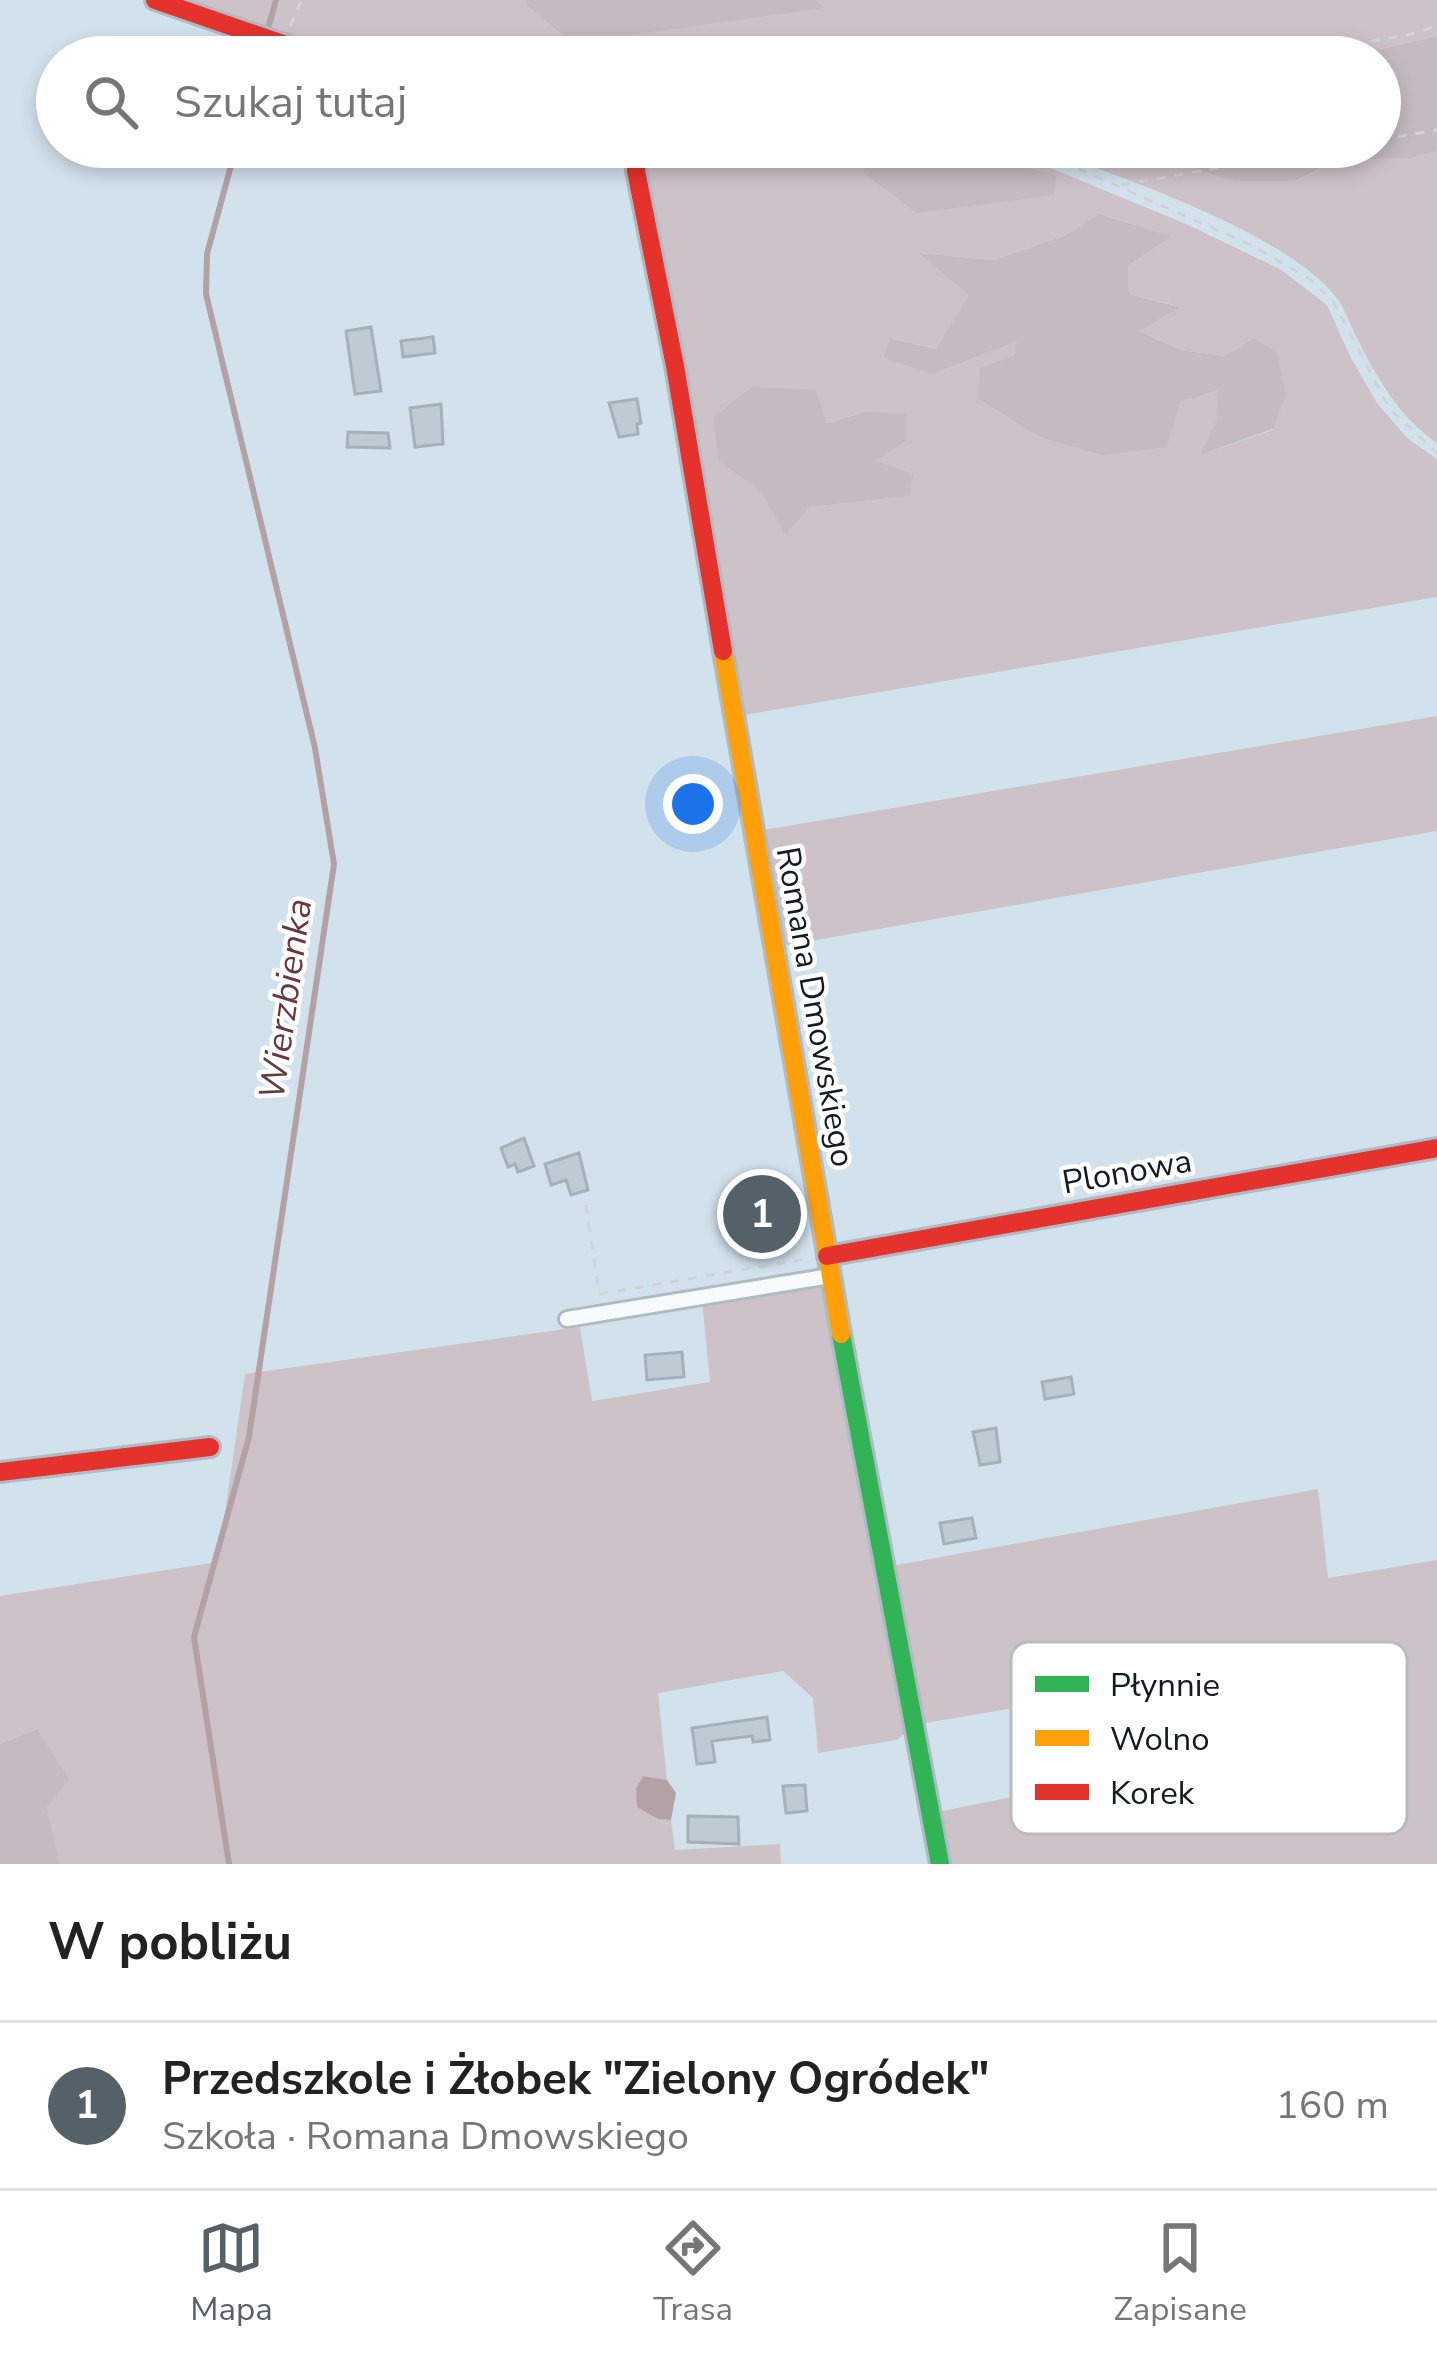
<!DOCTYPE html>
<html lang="pl">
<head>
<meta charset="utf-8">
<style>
	:root { --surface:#fff; --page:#f6f6f6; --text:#222; --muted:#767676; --line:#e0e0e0; --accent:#556169 }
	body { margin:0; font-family:"Nunito Sans",sans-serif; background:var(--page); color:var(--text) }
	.you { position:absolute; left:693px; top:804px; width:42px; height:42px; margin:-30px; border:9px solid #fff; border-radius:50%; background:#1a73e8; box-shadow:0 0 0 18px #1a73e833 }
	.badge { display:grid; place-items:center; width:78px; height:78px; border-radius:50%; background:var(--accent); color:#fff; font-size:39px; font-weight:700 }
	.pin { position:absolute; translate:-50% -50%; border:6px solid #fff; box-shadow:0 3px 12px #0006 }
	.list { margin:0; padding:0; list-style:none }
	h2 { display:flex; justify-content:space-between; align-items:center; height:156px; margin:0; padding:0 48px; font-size:51px }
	h2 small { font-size:39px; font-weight:400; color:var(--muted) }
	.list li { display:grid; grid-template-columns:78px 1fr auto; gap:36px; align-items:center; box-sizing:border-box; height:168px; padding:0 48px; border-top:3px solid var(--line) }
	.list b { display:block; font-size:45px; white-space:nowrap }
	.list p { margin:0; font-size:39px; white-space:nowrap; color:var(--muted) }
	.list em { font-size:39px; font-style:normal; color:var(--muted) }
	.icon { flex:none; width:66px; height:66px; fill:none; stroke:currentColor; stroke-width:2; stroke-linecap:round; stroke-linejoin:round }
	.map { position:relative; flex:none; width:1437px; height:1864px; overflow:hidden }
	.search { position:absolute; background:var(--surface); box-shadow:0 6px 18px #0003; left:36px; right:36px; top:36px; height:132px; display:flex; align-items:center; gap:30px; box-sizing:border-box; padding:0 42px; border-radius:66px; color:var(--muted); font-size:45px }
	.sheet { height:324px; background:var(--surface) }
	nav { display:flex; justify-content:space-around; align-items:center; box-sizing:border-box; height:168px; border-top:3px solid var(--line); background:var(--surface); font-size:33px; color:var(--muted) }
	nav a { display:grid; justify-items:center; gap:6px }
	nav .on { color:var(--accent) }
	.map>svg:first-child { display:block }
	.green { fill:#cdc2c8; fill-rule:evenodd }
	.forest { fill:#c5bac0 }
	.water { fill:#b3a1a6 }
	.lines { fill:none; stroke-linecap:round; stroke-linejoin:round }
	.stream { stroke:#b3a1a6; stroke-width:6 }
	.building { fill:#becbd3; stroke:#a5b1ba; stroke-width:3 }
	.street-casing { stroke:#afbbc3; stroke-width:20 }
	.fast-casing { stroke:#afbbc3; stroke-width:24 }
	.slow-casing { stroke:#afbbc3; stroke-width:24 }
	.jam-casing { stroke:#afbbc3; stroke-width:24 }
	.path { stroke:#cfd4d7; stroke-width:3; stroke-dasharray:9 9; stroke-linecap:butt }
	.street { stroke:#f8fbfc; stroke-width:14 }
	.fast { stroke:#30b455; stroke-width:18 }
	.slow { stroke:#ff9f0a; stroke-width:18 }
	.jam { stroke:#e5322d; stroke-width:18 }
	.labels { text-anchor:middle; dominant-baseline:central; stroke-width:9; stroke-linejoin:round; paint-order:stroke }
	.street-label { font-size:33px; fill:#111b22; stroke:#fff }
	.water-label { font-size:36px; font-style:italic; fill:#69383c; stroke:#fff }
	.key { fill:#fff; stroke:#b8bbbd; stroke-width:3 }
	.key-label { font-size:33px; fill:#111b22 }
</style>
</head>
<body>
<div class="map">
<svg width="1437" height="1864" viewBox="0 0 1437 1864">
	<rect width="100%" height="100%" fill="#d2e2ed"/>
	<!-- green -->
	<path class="green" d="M176 0H527L526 5 823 7 817 0H1437V36L1347 57H337Z
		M788 147H922L871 153 1056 176 964 147H989L1036 162 1186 224 1280 269 1327 305 1351 358 1377 403 1407 438 1437 459V597L745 715 641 177 644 163ZM1101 214 1170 236 1128 266 1129 294 1178 306 1137 330 1180 350 1226 356 1273 430 1202 454 1216 421 1219 389 1179 402 1014 355 1018 340 933 374 891 338 936 349 970 295 921 253 994 260 1066 235ZM865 412 875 461 909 496 810 507 786 534 760 491 826 423Z
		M1040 147H1051L1108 169 1170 161 1234 181H1295L1337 160 1412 158 1437 151V443C1401 419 1378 380 1359 342 1352 329 1347 314 1339 301 1290 233 1119 177 1040 147Z
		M1437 716V831L782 946 763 830Z
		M817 1282 824 1284 905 1733 897 1740 818 1753 813 1698 783 1671 658 1693 667 1780 643 1776 658 1819 671 1820 675 1850 780 1844 781 1864H60L47 1807 37 1729 0 1744V1596L218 1562 245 1374 580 1327 592 1401 710 1382 702 1301Z
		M1318 1489 1328 1578 1437 1560V1864H946L937 1812 1182 1763 1201 1685 1213 1674 919 1724 891 1566Z"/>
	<!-- forest -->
	<path class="forest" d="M527 0H817L824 8 572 43 526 4Z
		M1437 36V151L1412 158 1337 160 1295 181H1234L1170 161 1108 169 1051 147H1380V57H1347Z
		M922 147H964L1056 176 1054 195 917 213 863 173 871 153Z
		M1100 214 1171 236 1128 266 1129 294 1180 307 1139 331 1180 350 1226 356 1254 338 1277 353 1286 395 1273 429 1200 455 1216 421 1218 390 1180 402 1167 447 1102 455 1040 437 979 399 980 368 1014 356 1017 341 933 374 884 358 890 338 936 349 969 295 919 253 994 260 1066 235Z
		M752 387 816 390 827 423 865 412 907 414V440L876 461 913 474 910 496 810 507 786 535 760 491 718 460 714 417Z
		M37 1729 69 1779 47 1807 60 1864H0V1744Z"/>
	<!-- water -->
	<path class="water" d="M643 1776 667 1780 676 1793 671 1820 658 1819 637 1807 636 1789Z"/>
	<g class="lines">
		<!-- stream -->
		<path class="stream" d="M260 57 276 0
			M229 1864 194 1637 249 1437 334 864 315 748 206 294 207 254 236 147"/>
	</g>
	<!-- building -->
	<path class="building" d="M371 327 381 391 355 394 346 331Z
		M433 337 435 353 403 357 401 341Z
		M637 399 641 423 637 424 638 434 619 437 609 403Z
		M441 404 443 444 415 447 410 408Z
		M348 432 388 433 390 448 347 447Z
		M524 1138 534 1166 518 1172 515 1164 508 1167 501 1148Z
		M579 1153 588 1190 571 1195 566 1180 551 1185 545 1164Z
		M773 1201 778 1238 735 1244 733 1225 751 1223 748 1204Z
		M682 1352 684 1377 647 1380 645 1355Z
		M1071 1377 1074 1394 1045 1399 1042 1382Z
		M996 1428 1000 1462 980 1465 973 1432Z
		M972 1518 976 1538 944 1544 940 1523Z
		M767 1717 770 1740 753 1742 752 1736 712 1741 715 1762 697 1764 692 1728Z
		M805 1785 807 1811 786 1813 783 1786Z
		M688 1816 738 1817 739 1844 688 1842Z"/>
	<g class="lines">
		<!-- street casing -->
		<g class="street-casing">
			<path id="street" d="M567 1319 830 1276"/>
		</g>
		<!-- fast casing -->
		<g class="fast-casing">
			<path id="fast" d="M841 1334 940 1864"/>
		</g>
		<!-- slow casing -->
		<g class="slow-casing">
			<path id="slow" d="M723 651 841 1334"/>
		</g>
		<!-- jam casing -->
		<g class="jam-casing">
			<path id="jam" d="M155 0 321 57
				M584 147 637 159 636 171 675 366 723 651
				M827 1256 1437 1148
				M0 1472 210 1447"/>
		</g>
		<!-- path -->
		<path class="path" d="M290 26 302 0
			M1282 57 1418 33 1437 25
			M1380 140 1437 130
			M1029 147 1251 245 1310 279 1333 301 1389 408 1437 453
			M656 157 737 147
			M1121 185 1338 147
			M586 1205 599 1294 807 1259"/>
		<!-- street -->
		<use href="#street" class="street"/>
		<!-- fast -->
		<use href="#fast" class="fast"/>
		<!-- slow -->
		<use href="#slow" class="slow"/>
		<!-- jam -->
		<use href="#jam" class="jam"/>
	</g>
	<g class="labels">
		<!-- street labels -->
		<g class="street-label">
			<text transform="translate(815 1007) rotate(80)">Romana Dmowskiego</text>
			<text transform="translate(1127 1172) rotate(-10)">Plonowa</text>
		</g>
		<!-- water labels -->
		<g class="water-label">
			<text transform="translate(286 999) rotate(-82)">Wierzbienka</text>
		</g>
	</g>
	<!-- legend -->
	<rect x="1011" y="1642" width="396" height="192" rx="18" class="key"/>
	<rect x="1035" y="1676" width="54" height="16" fill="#30b455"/>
	<rect x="1035" y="1730" width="54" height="16" fill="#ff9f0a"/>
	<rect x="1035" y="1784" width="54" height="16" fill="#e5322d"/>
	<g class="key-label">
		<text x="1110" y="1696">Płynnie</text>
		<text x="1110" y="1750">Wolno</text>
		<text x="1110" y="1804">Korek</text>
	</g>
</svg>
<div class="you"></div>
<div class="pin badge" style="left:762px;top:1214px">1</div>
<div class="search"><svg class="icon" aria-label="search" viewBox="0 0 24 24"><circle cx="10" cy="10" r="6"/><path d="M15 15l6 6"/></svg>Szukaj tutaj</div>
</div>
<section class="sheet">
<h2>W pobliżu<small></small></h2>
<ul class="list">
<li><span class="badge">1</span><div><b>Przedszkole i Żłobek &quot;Zielony Ogródek&quot;</b><p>Szkoła · Romana Dmowskiego</p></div><em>160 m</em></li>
</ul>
</section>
<nav>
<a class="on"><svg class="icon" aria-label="map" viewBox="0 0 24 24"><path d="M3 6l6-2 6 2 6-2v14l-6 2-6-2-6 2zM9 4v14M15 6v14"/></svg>Mapa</a>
<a><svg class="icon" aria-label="directions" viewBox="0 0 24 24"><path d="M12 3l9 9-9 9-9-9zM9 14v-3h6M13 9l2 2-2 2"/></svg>Trasa</a>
<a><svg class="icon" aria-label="saved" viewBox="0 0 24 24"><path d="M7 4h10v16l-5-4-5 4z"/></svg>Zapisane</a>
</nav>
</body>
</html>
